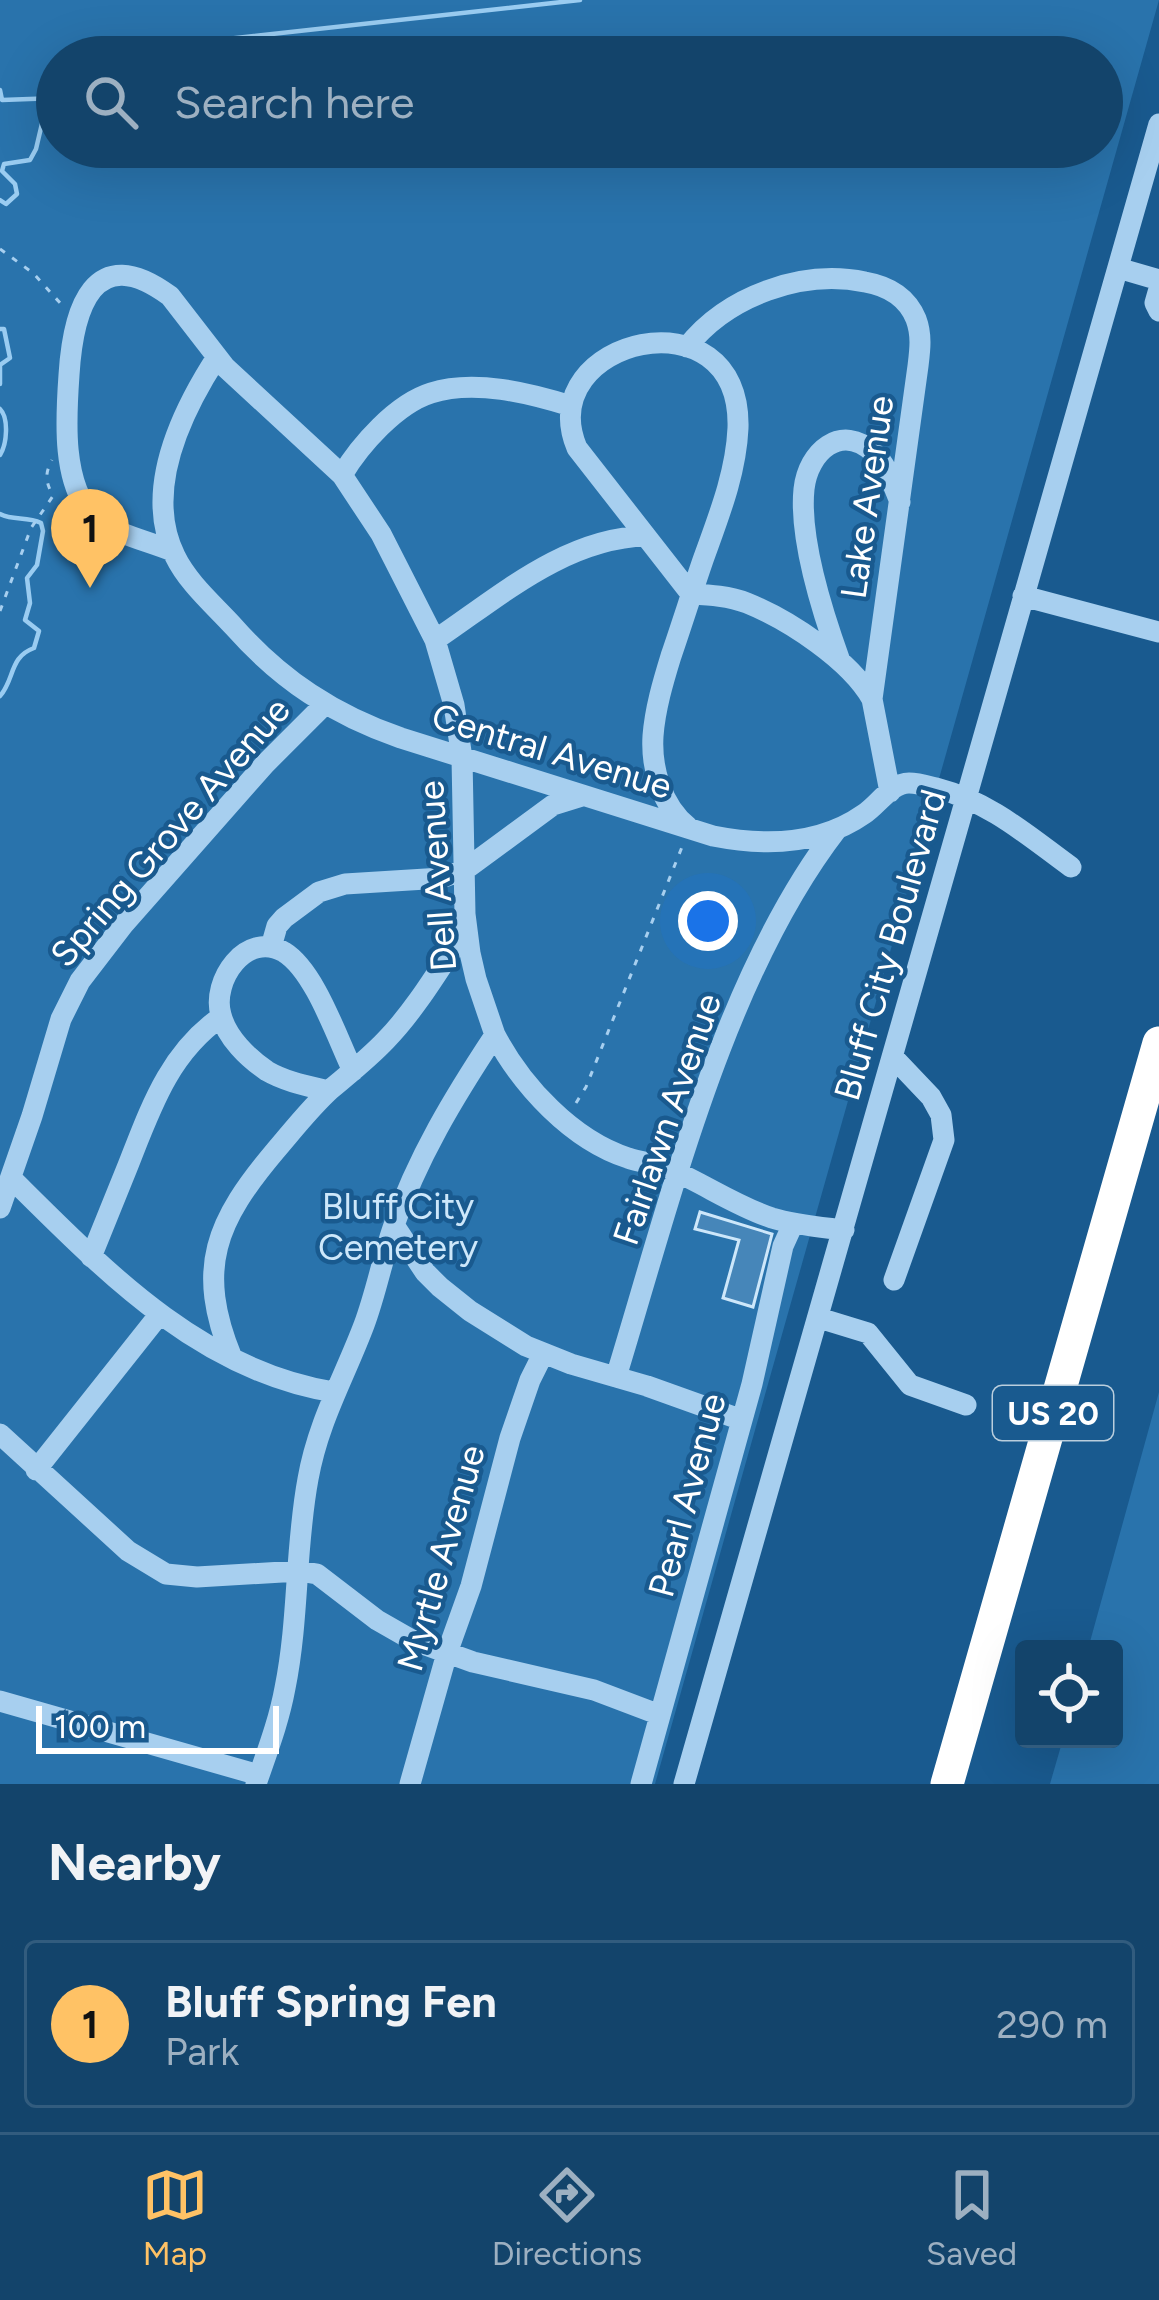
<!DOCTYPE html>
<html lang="en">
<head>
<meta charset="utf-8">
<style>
	:root { --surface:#13446b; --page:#1c4b71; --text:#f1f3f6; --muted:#9db0c1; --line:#325c7e; --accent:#ffc265 }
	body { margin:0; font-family:Figtree,sans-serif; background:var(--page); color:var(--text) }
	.controls { position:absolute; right:36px; bottom:36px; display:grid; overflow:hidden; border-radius:12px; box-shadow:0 12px 48px #0002 }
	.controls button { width:108px; height:108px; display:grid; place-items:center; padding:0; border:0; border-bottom:3px solid var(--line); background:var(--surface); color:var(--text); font:60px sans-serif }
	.scale { position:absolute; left:36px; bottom:30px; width:243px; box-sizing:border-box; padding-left:12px; border:6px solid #fff; border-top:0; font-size:33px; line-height:42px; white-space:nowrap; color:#fff; -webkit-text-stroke:9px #195a8f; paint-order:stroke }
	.you { position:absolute; left:708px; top:921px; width:42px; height:42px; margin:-30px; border:9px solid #fff; border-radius:50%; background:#1a73e8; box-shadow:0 0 0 18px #1a73e833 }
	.badge { display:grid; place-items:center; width:78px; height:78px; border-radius:50%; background:var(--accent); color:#111; font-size:39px; font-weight:700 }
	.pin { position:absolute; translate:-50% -99px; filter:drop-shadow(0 3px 6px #0008) }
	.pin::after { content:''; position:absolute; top:63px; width:42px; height:36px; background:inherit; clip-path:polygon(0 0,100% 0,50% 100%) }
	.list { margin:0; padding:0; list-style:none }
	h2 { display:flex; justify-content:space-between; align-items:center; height:156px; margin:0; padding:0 48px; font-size:51px }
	h2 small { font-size:39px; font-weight:400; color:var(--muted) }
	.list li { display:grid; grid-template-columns:78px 1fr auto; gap:36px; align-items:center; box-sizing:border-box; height:168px; margin:0 24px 24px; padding:0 24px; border:3px solid var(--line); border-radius:12px }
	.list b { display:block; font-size:45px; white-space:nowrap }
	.list p { margin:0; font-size:39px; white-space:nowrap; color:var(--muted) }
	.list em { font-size:39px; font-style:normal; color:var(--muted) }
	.icon { flex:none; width:66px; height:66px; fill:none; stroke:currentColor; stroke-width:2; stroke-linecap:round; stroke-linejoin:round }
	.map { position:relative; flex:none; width:1159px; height:1784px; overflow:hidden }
	.search { position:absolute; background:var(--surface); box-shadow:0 12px 48px #0002; left:36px; right:36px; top:36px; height:132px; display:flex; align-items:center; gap:30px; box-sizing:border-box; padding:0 42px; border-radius:66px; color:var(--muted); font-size:45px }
	.sheet { height:348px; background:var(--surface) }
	nav { display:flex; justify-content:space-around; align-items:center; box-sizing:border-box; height:168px; border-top:3px solid var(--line); background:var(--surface); font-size:33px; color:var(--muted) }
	nav a { display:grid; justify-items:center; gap:6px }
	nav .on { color:var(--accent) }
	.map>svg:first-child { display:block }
	.green { fill:#2973ac; fill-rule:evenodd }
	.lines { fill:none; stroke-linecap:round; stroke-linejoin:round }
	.stream { stroke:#9accf1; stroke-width:4.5 }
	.building { fill:#4686b9; stroke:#cde7fa; stroke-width:3 }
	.path { stroke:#a7cfef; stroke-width:3; stroke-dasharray:6 9; stroke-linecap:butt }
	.minor { stroke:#a7cfef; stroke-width:21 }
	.highway { stroke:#fff; stroke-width:33 }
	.labels { text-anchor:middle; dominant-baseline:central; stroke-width:9; stroke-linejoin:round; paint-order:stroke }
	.shield { fill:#195a8f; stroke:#bacedd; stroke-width:3 }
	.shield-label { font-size:33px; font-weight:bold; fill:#fff }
	.street-label { font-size:36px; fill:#fff; stroke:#195a8f }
	.park-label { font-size:36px; fill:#cde7fa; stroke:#195a8f }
</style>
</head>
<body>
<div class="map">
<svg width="1159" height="1784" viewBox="0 0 1159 1784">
	<rect width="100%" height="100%" fill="#195a8f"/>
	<!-- green -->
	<path class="green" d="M0 0H1159L655 1784H0ZM57 57H1102V147H57Z
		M1159 1392V1784H1050L1063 1739H1114V1649H1088Z"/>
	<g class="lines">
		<!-- stream -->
		<path class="stream" d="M146 57 164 46 580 0
			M0 90 2 100 57 98
			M0 200 6 204 17 194 15 184 2 171 4 164 30 160 36 149 48 98
			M0 329H4L10 358 0 365V384
			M0 409C9 418 7 444 0 455
			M0 514C13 521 27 516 41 523L43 531 37 565 27 578 30 603 25 620 39 631 34 648C9 657 15 679 0 696"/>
	</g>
	<!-- building -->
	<path class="building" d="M700 1212 772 1234 753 1307 723 1298 739 1240 695 1229Z"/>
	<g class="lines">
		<!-- path -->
		<path class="path" d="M0 249 33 273 61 304
			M0 611 31 528 53 496C46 482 44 475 52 460
			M576 1103 586 1087 682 847"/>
		<!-- minor -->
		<path class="minor" d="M1118 268 1159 280
			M1159 289 1155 303 1159 311
			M687 347C727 296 802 269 865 282 888 286 907 297 916 319 922 335 920 350 918 366L872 699
			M217 357C182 411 143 491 175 556 188 583 214 605 234 627 281 680 334 715 401 738L713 836C764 846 820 845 864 814 878 805 891 783 909 783 918 783 928 786 936 788 990 802 1027 835 1071 867
			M342 475C360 445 396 404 431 393 474 379 529 393 571 406
			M172 551C151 542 112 533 95 518 61 486 66 417 69 375 73 310 93 239 170 296L225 367 342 475 381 534 435 640 454 705 462 758 465 914 470 953 476 979 495 1035C454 1097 417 1158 393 1228 382 1260 376 1293 364 1325 344 1378 318 1422 308 1479 295 1548 299 1619 285 1688 279 1721 267 1752 256 1784
			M1023 596 1159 632
			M435 640C499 597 565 538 646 536
			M840 661C823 614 799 538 804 489 808 452 841 422 874 453 887 465 893 485 900 502
			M688 827C662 806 651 769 653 736 655 709 663 682 671 656 682 624 692 592 703 560 718 518 736 474 738 428 742 288 531 339 577 448L691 594C710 595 729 596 747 603 789 620 850 660 872 699L890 792
			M271 947 277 926 284 918 319 892 345 884 442 878 466 869 553 805 582 796
			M495 1035C522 1086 572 1140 628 1158 642 1163 658 1163 672 1170 706 1185 736 1206 772 1218 795 1225 820 1227 844 1230
			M893 1057 931 1097 941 1115 944 1140 894 1280
			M329 1091C308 1086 286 1082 267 1071 248 1058 227 1038 221 1015 211 981 246 930 284 952 315 971 337 1038 353 1071
			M11 1178C103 1269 200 1371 334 1392
			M0 1208 32 1116 61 1019 80 981 123 925 265 764 324 705
			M394 1225 425 1272 440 1287 470 1311 526 1346 571 1364 647 1386 742 1420
			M91 1257C103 1227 115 1198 127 1168 150 1110 168 1054 221 1017
			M819 1318 868 1333 910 1385 966 1405
			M232 1358C195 1268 216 1221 276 1150 294 1129 311 1107 331 1089 350 1073 369 1058 386 1040 417 1008 441 966 466 929
			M616 1377C670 1201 724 975 837 829
			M0 1434 128 1551 166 1574 197 1577 299 1571 317 1574 377 1620 412 1640 473 1662 594 1690 660 1715
			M36 1470 159 1315
			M0 1701 259 1775
			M410 1784 447 1653 471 1586 510 1438 530 1380 543 1354
			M641 1784 752 1384 783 1246 793 1224
			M684 1784 1159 124"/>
		<!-- highway -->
		<path class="highway" d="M947 1784 1159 1043"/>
	</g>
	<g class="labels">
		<!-- shield labels -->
		<rect class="shield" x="993" y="1386" width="120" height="54" rx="9"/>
		<g class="shield-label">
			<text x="1053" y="1413">US 20</text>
		</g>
		<!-- street labels -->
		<g class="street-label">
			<text transform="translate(867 497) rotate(-82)">Lake Avenue</text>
			<text transform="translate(552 751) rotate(17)">Central Avenue</text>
			<text transform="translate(170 832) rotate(-49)">Spring Grove Avenue</text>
			<text transform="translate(437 876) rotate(-94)">Dell Avenue</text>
			<text transform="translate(890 945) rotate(-74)">Bluff City Boulevard</text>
			<text transform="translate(667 1119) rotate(-71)">Fairlawn Avenue</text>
			<text transform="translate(687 1495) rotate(-75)">Pearl Avenue</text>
			<text transform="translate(441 1558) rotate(-74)">Myrtle Avenue</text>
		</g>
		<!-- park labels -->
		<g class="park-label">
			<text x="398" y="1206">Bluff City<tspan x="398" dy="41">Cemetery</tspan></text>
		</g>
	</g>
</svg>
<div class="controls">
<button><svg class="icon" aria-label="locate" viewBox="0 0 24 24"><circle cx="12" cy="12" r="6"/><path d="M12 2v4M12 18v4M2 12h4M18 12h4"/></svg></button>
</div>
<div class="scale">100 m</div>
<div class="you"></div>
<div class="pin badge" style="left:90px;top:588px">1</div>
<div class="search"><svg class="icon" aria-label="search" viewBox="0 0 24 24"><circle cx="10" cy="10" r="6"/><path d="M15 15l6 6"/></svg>Search here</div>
</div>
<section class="sheet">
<h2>Nearby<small></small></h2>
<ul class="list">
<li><span class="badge">1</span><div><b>Bluff Spring Fen</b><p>Park</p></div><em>290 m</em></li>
</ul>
</section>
<nav>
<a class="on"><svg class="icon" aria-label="map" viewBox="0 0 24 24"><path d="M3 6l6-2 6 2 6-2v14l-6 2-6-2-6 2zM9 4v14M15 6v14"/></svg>Map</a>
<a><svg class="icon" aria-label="directions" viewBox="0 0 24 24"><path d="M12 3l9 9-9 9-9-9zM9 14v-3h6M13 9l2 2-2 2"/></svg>Directions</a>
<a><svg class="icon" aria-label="saved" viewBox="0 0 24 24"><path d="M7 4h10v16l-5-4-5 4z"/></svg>Saved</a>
</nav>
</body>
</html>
